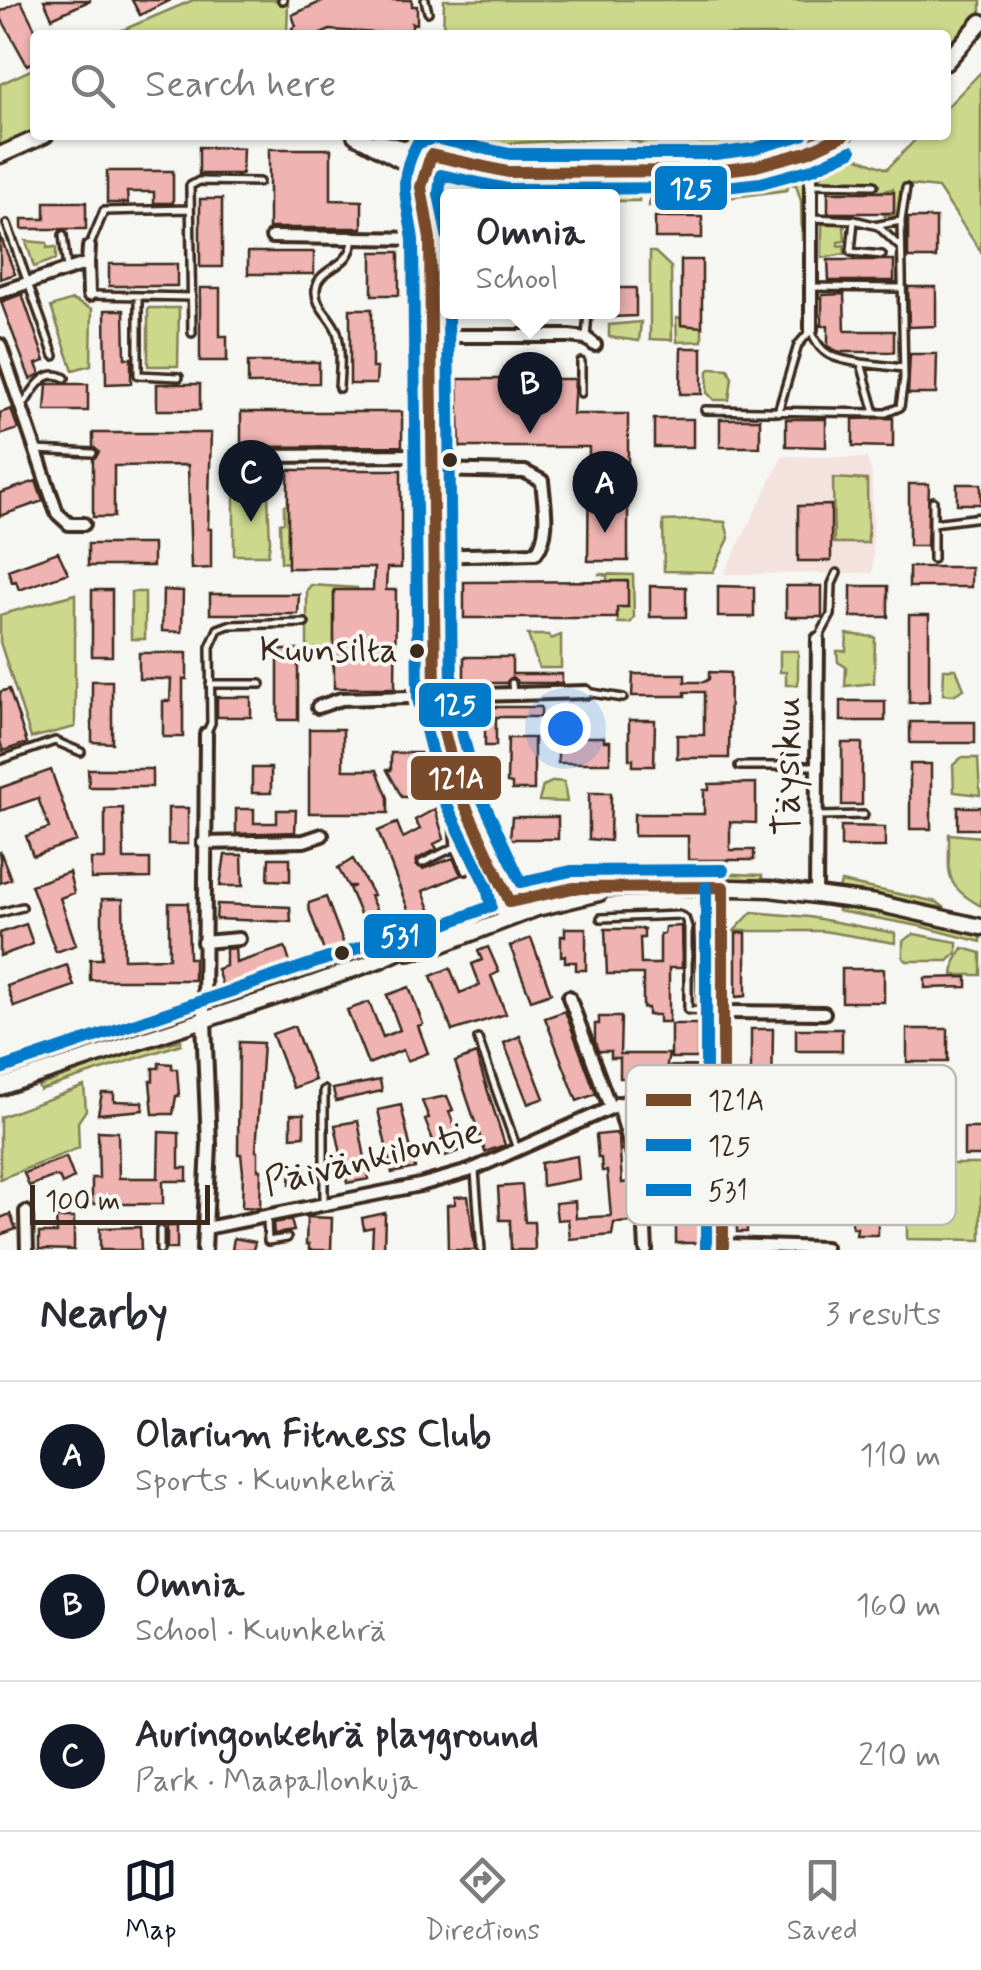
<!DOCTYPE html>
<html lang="en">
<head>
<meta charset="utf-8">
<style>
	:root { --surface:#fff; --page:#f2f2f3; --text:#2b2b33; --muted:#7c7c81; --line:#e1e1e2; --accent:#111827 }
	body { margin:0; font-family:Mynerve,sans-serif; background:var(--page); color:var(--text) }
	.scale { position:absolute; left:30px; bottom:25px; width:180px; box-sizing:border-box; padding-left:10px; border:5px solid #3b2a1e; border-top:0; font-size:28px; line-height:35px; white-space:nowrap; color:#3b2a1e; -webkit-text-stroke:8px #f6f6f2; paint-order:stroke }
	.you { position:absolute; left:565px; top:728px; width:35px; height:35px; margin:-25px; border:8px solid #fff; border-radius:50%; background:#1a73e8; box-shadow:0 0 0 15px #1a73e833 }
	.badge { display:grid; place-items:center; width:65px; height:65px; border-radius:50%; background:var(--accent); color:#fff; font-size:32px; font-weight:700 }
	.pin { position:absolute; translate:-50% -82px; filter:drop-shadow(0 2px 5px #0008) }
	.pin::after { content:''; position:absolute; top:52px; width:35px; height:30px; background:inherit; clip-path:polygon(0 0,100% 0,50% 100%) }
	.popup { position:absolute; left:440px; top:189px; width:180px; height:130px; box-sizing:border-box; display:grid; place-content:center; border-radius:10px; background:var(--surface); filter:drop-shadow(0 2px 8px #0005); font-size:32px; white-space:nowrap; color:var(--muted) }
	.popup b { font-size:38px; color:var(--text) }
	.popup::after { content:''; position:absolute; left:50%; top:100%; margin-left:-20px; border:20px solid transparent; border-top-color:var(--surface) }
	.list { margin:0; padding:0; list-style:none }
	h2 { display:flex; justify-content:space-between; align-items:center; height:130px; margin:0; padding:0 40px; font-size:42px }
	h2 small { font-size:32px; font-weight:400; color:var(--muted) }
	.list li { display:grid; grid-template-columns:65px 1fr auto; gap:30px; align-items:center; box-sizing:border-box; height:150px; padding:0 40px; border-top:2px solid var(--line) }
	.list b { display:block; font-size:38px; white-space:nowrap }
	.list p { margin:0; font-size:32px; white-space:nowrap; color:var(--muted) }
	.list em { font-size:32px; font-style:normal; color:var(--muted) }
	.icon { flex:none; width:55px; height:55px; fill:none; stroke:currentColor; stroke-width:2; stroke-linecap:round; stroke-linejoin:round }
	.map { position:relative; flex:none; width:981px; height:1250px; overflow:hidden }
	.search { position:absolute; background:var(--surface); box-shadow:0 2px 8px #0004; left:30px; right:30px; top:30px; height:110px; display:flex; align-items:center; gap:25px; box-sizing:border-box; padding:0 35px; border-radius:10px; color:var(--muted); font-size:38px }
	.sheet { height:580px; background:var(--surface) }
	nav { display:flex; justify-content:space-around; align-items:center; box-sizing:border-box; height:140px; border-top:2px solid var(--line); background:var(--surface); font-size:28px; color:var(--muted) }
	nav a { display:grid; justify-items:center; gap:5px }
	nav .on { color:var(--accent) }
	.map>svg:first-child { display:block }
	.built { fill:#f4e2de }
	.green { fill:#ccd88c; stroke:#848155; stroke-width:2.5 }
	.building { fill:#efb3b1; stroke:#3b2a1e; stroke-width:2.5 }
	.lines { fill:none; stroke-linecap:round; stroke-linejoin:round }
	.service-casing { stroke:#3b2a1e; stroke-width:12 }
	.minor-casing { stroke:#3b2a1e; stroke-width:18 }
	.tertiary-casing { stroke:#3b2a1e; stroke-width:20 }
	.secondary-casing { stroke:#3b2a1e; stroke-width:21 }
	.service { stroke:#f6f6f2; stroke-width:5 }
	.minor { stroke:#f6f6f2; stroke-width:10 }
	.tertiary { stroke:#f6f6f2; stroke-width:12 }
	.secondary { stroke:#f6f6f2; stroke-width:14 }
	.bus-1-casing { stroke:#f6f6f2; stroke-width:20 }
	.bus-2-casing { stroke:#f6f6f2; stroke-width:20 }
	.bus-3-casing { stroke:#f6f6f2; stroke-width:20 }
	.bus-1 { stroke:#7a4b2a; stroke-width:12 }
	.bus-2 { stroke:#007ac9; stroke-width:12 }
	.bus-3 { stroke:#007ac9; stroke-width:12 }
	.bus-dot { fill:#3b2a1e; stroke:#f6f6f2; stroke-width:4 }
	.labels { text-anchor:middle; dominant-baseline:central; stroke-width:8; stroke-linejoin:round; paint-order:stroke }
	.bus-label { font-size:36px; fill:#3b2a1e; stroke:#f6f6f2; text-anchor:end }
	.street-label { font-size:38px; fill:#3b2a1e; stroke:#f6f6f2 }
	.key { fill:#f6f6f2; stroke:#beb9b2; stroke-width:2.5 }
	.key-label { font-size:28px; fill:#3b2a1e }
	.line-badge { stroke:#f6f6f2; stroke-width:4 }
	.badge-label { font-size:28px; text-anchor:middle; font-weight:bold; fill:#fff }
</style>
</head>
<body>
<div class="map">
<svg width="981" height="1250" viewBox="0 0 981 1250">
	<rect width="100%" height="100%" fill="#f6f6f2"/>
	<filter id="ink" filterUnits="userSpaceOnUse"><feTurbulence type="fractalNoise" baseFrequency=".01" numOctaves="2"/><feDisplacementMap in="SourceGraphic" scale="20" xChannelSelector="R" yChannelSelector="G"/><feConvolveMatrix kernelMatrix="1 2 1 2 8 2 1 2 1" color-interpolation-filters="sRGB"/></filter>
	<g filter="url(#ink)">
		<!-- built -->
		<path class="built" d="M783 456 867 458 872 475 873 573 724 574Z"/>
		<!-- green -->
		<path class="green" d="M193 0H288L287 35H111Z
			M444 0H981V11L946 50V35H443Z
			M35 68V134L0 149V84Z
			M981 72V252L938 188 902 184 898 214 888 222 883 213 893 216V189L876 192V181L821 180 823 160 843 152 887 169 920 135H946V108Z
			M442 135H829C771 159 715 166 653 164 651 144 642 143 624 138L471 145 442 139Z
			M804 171 806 240H802L801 201 796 185 789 184 787 190 712 200V205L690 202 684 195 649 206 650 193H667L668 187 738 184Z
			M606 187 640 188 639 201H613L612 196H601V190Z
			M822 224H844L845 241 838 242V246L844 245 845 254 822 258Z
			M26 241 47 243V248L56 247V259L34 267Z
			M650 252H655L671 267 672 340 650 339Z
			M72 300 92 309 91 365 73 370 51 307Z
			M148 308H179L178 366H148Z
			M676 318H681V325H702V341L677 342Z
			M641 322 639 341 609 337V325Z
			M711 368 728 369 732 378 729 400H714L707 393 708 371Z
			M833 478 867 480 868 543H834Z
			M234 495H268L270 542 268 555H234Z
			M288 504V563L281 562 280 523 284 522V506Z
			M694 520 725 522 729 538 713 572 664 571 663 521Z
			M598 574 633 575 634 618 630 623H618L617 607H628L607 581V576Z
			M443 581 448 584 450 595 445 596V606L449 608V649L445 650V658L449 660 445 679 441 656Z
			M311 585 357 588 358 590 334 591V675L331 650 313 649 311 656 307 651V590Z
			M131 592H145V639H131Z
			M75 594V727L31 738 0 642V615Z
			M847 634 875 637 874 683 845 686 846 667 838 662 837 651H846Z
			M528 635H549L551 639 561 635V668H539Z
			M780 651H798V685H786V672H780Z
			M944 669H956L964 689 953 695 943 694Z
			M961 758H978L980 795 954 792 953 765Z
			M554 781 564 782 567 802 539 801 543 786Z
			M949 834 981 837V906C941 884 950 873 949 834Z
			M681 872 762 875V882L617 877V875Z
			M841 882 937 902 945 908 839 889Z
			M838 904 981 935V942L919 926 838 911Z
			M465 910 466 912 392 948 259 995 258 992 389 945Z
			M752 912 809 917 895 933V943L823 931H734Z
			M914 934 957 942V953L948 961H907L903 958V941Z
			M963 948 981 953V975H953L955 961Z
			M181 1040V1044L40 1090 38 1086 131 1053Z
			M90 1042 91 1046 61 1061 32 1067 30 1061Z
			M84 1086 86 1110 78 1122 79 1148 0 1179V1117Z
			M649 1100 700 1101 706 1105 707 1127 634 1126 632 1110Z
			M907 1164H981V1240L907 1239Z"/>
		<!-- building -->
		<path class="building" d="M44 0H91L52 18Z
			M132 0H171L140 15Z
			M325 0H412V6H417V24L412 23V35L330 30 319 35H295L292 28 296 26 292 15Z
			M21 1 38 35H35V61L27 65 0 16V12Z
			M199 147 243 148 242 174H199Z
			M269 149H331V200L362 201V228H269Z
			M107 171H173V203H154V192H127L128 203H107Z
			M828 192H894V213H828Z
			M200 199H222V267H200Z
			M45 202H86V229H22V219H45Z
			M655 217H702V238H655Z
			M908 218H936V258H908Z
			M0 235 15 274 0 279Z
			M248 252H314V274H248Z
			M372 252H399V295H372Z
			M681 260H702V327L681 325Z
			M828 260H894V281H829Z
			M109 264H177V286H109Z
			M908 287H936V326L909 327Z
			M200 288H220V336H227V361H200Z
			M612 288H636V316L612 317Z
			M22 294 45 361 36 364 40 374 30 379 1 302Z
			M844 294 845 331H894V352H839L828 346V326H822V295Z
			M350 309H372V368H377L376 384H350Z
			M105 310H124L125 358H131V383L106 384Z
			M681 348H702V394H680Z
			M910 354H937L936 394H908Z
			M248 362H319V383L248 384Z
			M458 379H575L573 414H628V561H588L589 447H460Z
			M47 384H88V411H45Z
			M157 384H200V410H157Z
			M11 409 18 429 0 435V413Z
			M241 412H402V446L241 447Z
			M893 418V447L853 446V419Z
			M654 419H693V447H654Z
			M720 419H760V447H720Z
			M786 419H826V447L786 446Z
			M93 433H211L208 529H211V568L191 569 188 465 114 466V517H93V459L99 452 93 447Z
			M288 470H401V568H387L386 590H396L395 688H334V590H373L374 568H288Z
			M36 481 43 501 0 516V493Z
			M909 484H929L927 546H909Z
			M957 484H981V504H957Z
			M831 505V561H798V506Z
			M88 544H153V566H88Z
			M58 552 68 573 19 590 16 581 12 582 8 570Z
			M909 567H971V587H909Z
			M628 581V607H617V618H464V582Z
			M650 586 686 587V617H650Z
			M718 586 754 587V617H718Z
			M786 586H822V617H786Z
			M851 586H888V617H851Z
			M92 590H112V656H92Z
			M163 590 183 591 182 632 162 631Z
			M210 594H299L298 614H210Z
			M909 615H929V702L909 703Z
			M278 650H298V720H278Z
			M139 653H187V679H183V737H163V701H170L171 679H139Z
			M464 657H512V674H562V683H518L512 677 506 683H464Z
			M709 672 730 673 729 758H677V735H704V692H685V696H632L633 674H685V682H704L709 679Z
			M92 681H112V743L92 742Z
			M9 689 27 743 3 751 0 741V692Z
			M217 697H251V717H217Z
			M841 701H885V721H841Z
			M485 707H541V717H496V746H485Z
			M629 720H655L654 766H633V759H629Z
			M910 722H975V743H910Z
			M309 729H343V770H377L388 798V813H309Z
			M565 737H604V741H610V763H558V741H565Z
			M508 738H534V790H512V784L507 783Z
			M842 743H862V805H842Z
			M391 753H424V777H436V792H425L429 797H402L387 770H391Z
			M910 764H931V829H910Z
			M252 768H271V793H252Z
			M88 769H152V787H89Z
			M51 770 76 841 33 856 26 836 49 828 38 798 0 811V788Z
			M756 783V823L730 822V850H754V860H688V836H634V814H704V790H709V784Z
			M589 793H611L610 841 589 839Z
			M958 807H981V829H958Z
			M123 808 124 859H150V878L91 879V859H105V809Z
			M168 808H188V844H168Z
			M236 809H254V823H277V810H296L295 832 236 834Z
			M435 809 444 839 434 844 437 849 417 859 416 865 423 869 453 858 461 875 423 891 433 917 419 923 418 920 413 922 378 831 397 823 403 838 420 829 415 820Z
			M512 817H558V839H510Z
			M841 826 885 827V847H841Z
			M0 851 11 879 0 883Z
			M225 855H242L243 886H220Z
			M269 858H290V881L268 880Z
			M353 859 373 895 370 896 387 933 372 942 349 888 355 886H348L338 868Z
			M69 872 74 893 60 898 76 945 56 952 31 885Z
			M326 897 346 950 326 957 308 906 309 903Z
			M102 899H123L124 959 169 958V903H188L189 958H194V980H90V959H102Z
			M217 904 290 907 291 922 216 919Z
			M26 924 33 944 0 956V933Z
			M681 926 682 968H669V1022H659V1015H648V1008H643V974H607L605 929H644V938H640L641 964H660V934H664L665 927Z
			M694 926 708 927V1005L697 1004Z
			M565 928H586V970H576V962H565V955L561 956V936H565Z
			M736 933H746V996L736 997Z
			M531 938 551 993 531 1000 510 946Z
			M285 947 290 963 222 985 217 969 226 966V949L235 948 236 963Z
			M488 947 499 972 491 976 506 1014 452 1031 431 976 450 968 460 993 480 985 472 964 482 960 478 951Z
			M67 965 74 986 14 1007 7 986Z
			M842 969H884V1002H842Z
			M967 977V987L925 988V978Z
			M409 987 423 1024 418 1026 428 1053 407 1061 403 1050 368 1064 347 1010 369 1002 383 1037 400 1030 387 995Z
			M565 1011 596 1094 577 1101 545 1018Z
			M599 1017H621L620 1054H669L666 1070 669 1078H620V1058H611V1051H598L595 1041V1024H599Z
			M671 1024H697V1058H671Z
			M294 1026 315 1080 293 1088 272 1034Z
			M751 1029H773L772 1095H751Z
			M796 1029H842V1051H796Z
			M907 1029H948V1062H907Z
			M520 1036 544 1098 528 1104 504 1043Z
			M239 1042 263 1043 256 1151H258V1170H261L260 1208 242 1207 243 1172 241 1154H238Z
			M476 1054 505 1145 485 1152 455 1062Z
			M159 1063 172 1064V1069H177L179 1096H176L173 1114H153L150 1081H153V1068H159Z
			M820 1074H842V1140H821Z
			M380 1080 382 1091 336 1101 333 1089Z
			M102 1093H114V1101L143 1102V1110L98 1114Z
			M447 1096 453 1110 449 1112 464 1149 440 1158 425 1120 429 1118 422 1101Z
			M401 1105 415 1168 392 1173 378 1110Z
			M291 1114H304V1136L291 1137Z
			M907 1116H928V1156L907 1157Z
			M750 1118H797V1140H751Z
			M358 1121 369 1179 347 1183 335 1125Z
			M964 1128H981V1156H964Z
			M98 1131 118 1132 119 1178H158L159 1132 179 1133V1168H187V1181H163V1204H92V1178H99Z
			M676 1132H702V1159H675Z
			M616 1133 619 1139 622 1183 629 1182 633 1222 614 1223 612 1235 570 1239 568 1219 557 1220 555 1203 575 1201 576 1218 611 1216 607 1171H602L601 1158H598L596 1135Z
			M577 1156 579 1179 542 1186 541 1163Z
			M66 1157 74 1178 62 1184 59 1177H53L29 1186 24 1173Z
			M736 1160H747V1232H737Z
			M291 1167 305 1168V1184H290Z
			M857 1169H878V1235H856L857 1228H852V1176H856Z
			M659 1183H702V1201H659Z
			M522 1185 525 1222H534L535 1250H511L510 1220H500L498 1187Z
			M468 1196 475 1250H448L447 1205 455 1204V1197Z
			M385 1213 384 1250H372L373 1227 364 1229 362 1218Z
			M10 1214 16 1229 0 1235V1218Z
			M307 1217 332 1218 331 1250H309V1244H306Z
			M56 1218H74V1250L39 1249V1233H57Z
			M291 1220 294 1231 274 1234 273 1223Z
			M699 1220V1243H676V1221Z
			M167 1226H177V1249H167Z
			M140 1227 141 1250H100V1228Z
			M234 1238 255 1242 253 1250H232Z"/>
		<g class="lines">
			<!-- service casing -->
			<g class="service-casing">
				<path id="service" d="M282 0H283
					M425 0 428 12
					M812 184 874 185
					M812 218 854 220
					M7 224 54 356
					M879 225 901 221
					M63 235 67 269
					M89 247 104 211 189 209
					M882 255 851 252 854 220 878 226 901 248
					M811 287 902 288
					M92 295 192 297
					M138 296V375L179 377
					M192 333 190 186 199 181 259 182
					M586 338 588 312
					M581 362V393
					M861 363 903 368
					M339 388C340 371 342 349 337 332 332 317 314 306 316 289 318 267 350 269 353 241
					M24 404C34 389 45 367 65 378
					M705 410 875 413
					M778 412 798 345 811 330C820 356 835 359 861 363L875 413H886L900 407 904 379 901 221 906 188
					M36 450 93 453
					M933 523 981 517
					M933 559V501
					M818 639 831 615 832 584 837 573
					M512 683 513 694
					M210 684H261
					M586 692 623 698
					M206 734 211 723 210 647 218 629 229 625 305 623
					M0 760 55 741 81 752
					M739 766H815
					M466 813 453 822 455 847 466 871
					M818 816 864 815
					M422 863 455 847
					M0 913 22 907
					M601 918 679 915 685 918 688 927V1010L721 1012
					M478 1039 517 1149
					M672 1071H698
					M685 1071V1093
					M475 1171 481 1250
					M324 1202V1090
					M267 1219 268 1241 287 1238
					M160 1230V1250"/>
			</g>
			<!-- minor casing -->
			<g class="minor-casing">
				<path id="minor" d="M807 152 811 174V330
					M272 237 430 239
					M88 263 89 247
					M0 292 88 263 89 295
					M431 336H569L586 338 595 345
					M0 345 57 513 69 524H84
					M257 456 431 455
					M431 470 525 472 542 481C544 504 551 534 536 553L431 556
					M318 707 341 699 586 692
					M203 843 304 841 322 835
					M816 894 818 639
					M203 942 239 939
					M569 997 610 1107
					M724 1012 824 1013
					M204 1021 206 734
					M618 1103 643 1190 646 1250
					M26 1212 27 1250
					M206 1228 420 1185 469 1171 638 1096 723 1093
					M723 1245 825 1248"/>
			</g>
			<!-- tertiary casing -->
			<g class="tertiary-casing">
				<path id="tertiary" d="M723 887V1250
					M204 1250 209 1145 204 1021"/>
			</g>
			<!-- secondary casing -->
			<g class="secondary-casing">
				<path id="secondary" d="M946 62 981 22
					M355 135 421 171 456 175 716 171C762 166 802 155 844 135
					M377 142 492 168
					M0 155 45 135
					M431 155 434 190 429 219 435 697C443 741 463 781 473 824 481 857 485 892 509 918
					M426 163C415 182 421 200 428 219
					M478 831 503 881 510 907
					M410 952 440 945 537 908 599 893
					M0 1087 298 989 382 959 498 906 556 890 659 886 770 889 876 903 981 927"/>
			</g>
			<!-- service -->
			<use href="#service" class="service"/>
			<!-- minor -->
			<use href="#minor" class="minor"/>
			<!-- tertiary -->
			<use href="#tertiary" class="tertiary"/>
			<!-- secondary -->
			<use href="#secondary" class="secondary"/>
			<!-- bus-1 casing -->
			<g class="bus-1-casing">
				<path id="bus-1" d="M723 887 573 888 510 902 460 794 435 697 430 239 421 187 431 155 508 172 716 171 756 166 807 152 844 135
					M723 887V1250"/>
			</g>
			<!-- bus-2 casing -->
			<g class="bus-2-casing">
				<path id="bus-2" d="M448 239 439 194 441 175 508 189 716 188 761 183 812 169 851 151
					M448 312 452 695 477 788 521 882 571 871 723 870
					M706 887V1250"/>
			</g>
			<!-- bus-3 casing -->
			<g class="bus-3-casing">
				<path id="bus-3" d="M0 1069 376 942 435 928 491 906 487 887 444 800 418 699 413 240C408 201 396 182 417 144L433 138 510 154H715L753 149 802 135"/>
			</g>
			<!-- bus-1 -->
			<use href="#bus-1" class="bus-1"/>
			<!-- bus-2 -->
			<use href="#bus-2" class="bus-2"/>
			<!-- bus-3 -->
			<use href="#bus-3" class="bus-3"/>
		</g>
	</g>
	<!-- markers -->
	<g class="bus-dot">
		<circle cx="450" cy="460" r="9"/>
		<circle cx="417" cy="651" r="9"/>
		<circle cx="342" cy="953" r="9"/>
	</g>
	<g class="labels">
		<!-- bus labels -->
		<g class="bus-label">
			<text x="398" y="651">Kuunsilta</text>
		</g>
		<!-- street labels -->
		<g class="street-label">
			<text transform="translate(788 766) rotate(-90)">Täysikuu</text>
			<text transform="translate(373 1158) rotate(-14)">Päivänkilontie</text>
		</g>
	</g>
	<!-- legend -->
	<rect x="626" y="1065" width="330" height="160" rx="15" class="key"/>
	<rect x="646" y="1094" width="45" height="12" fill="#7a4b2a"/>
	<rect x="646" y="1139" width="45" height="12" fill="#007ac9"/>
	<rect x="646" y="1184" width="45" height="12" fill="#007ac9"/>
	<g class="key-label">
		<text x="708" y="1110">121A</text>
		<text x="708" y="1155">125</text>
		<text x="708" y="1200">531</text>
	</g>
	<g class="line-badge">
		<rect x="653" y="164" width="76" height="48" rx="10" fill="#007ac9"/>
		<rect x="417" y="681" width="76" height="48" rx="10" fill="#007ac9"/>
		<rect x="409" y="754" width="94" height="48" rx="10" fill="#7a4b2a"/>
		<rect x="362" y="912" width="76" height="48" rx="10" fill="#007ac9"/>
	</g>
	<g class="badge-label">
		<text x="691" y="198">125</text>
		<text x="455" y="714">125</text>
		<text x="456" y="788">121A</text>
		<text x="400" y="946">531</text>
	</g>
</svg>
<div class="scale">100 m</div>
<div class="you"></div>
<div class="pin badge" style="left:605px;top:533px">A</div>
<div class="pin badge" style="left:530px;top:434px">B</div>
<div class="popup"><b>Omnia</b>School</div>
<div class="pin badge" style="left:251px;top:522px">C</div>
<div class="search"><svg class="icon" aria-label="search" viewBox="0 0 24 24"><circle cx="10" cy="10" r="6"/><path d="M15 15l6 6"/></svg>Search here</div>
</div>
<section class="sheet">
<h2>Nearby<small>3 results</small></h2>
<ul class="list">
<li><span class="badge">A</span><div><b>Olarium Fitness Club</b><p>Sports · Kuunkehrä</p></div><em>110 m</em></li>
<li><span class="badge">B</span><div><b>Omnia</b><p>School · Kuunkehrä</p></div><em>160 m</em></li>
<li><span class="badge">C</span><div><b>Auringonkehrä playground</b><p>Park · Maapallonkuja</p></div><em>210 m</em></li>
</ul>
</section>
<nav>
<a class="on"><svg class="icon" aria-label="map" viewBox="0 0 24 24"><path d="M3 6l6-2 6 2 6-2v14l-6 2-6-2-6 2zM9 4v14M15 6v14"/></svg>Map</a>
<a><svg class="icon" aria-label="directions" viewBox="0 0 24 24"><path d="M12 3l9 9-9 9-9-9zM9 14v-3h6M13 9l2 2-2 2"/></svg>Directions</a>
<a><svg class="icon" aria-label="saved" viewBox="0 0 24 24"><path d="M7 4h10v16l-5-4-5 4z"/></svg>Saved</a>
</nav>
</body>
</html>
